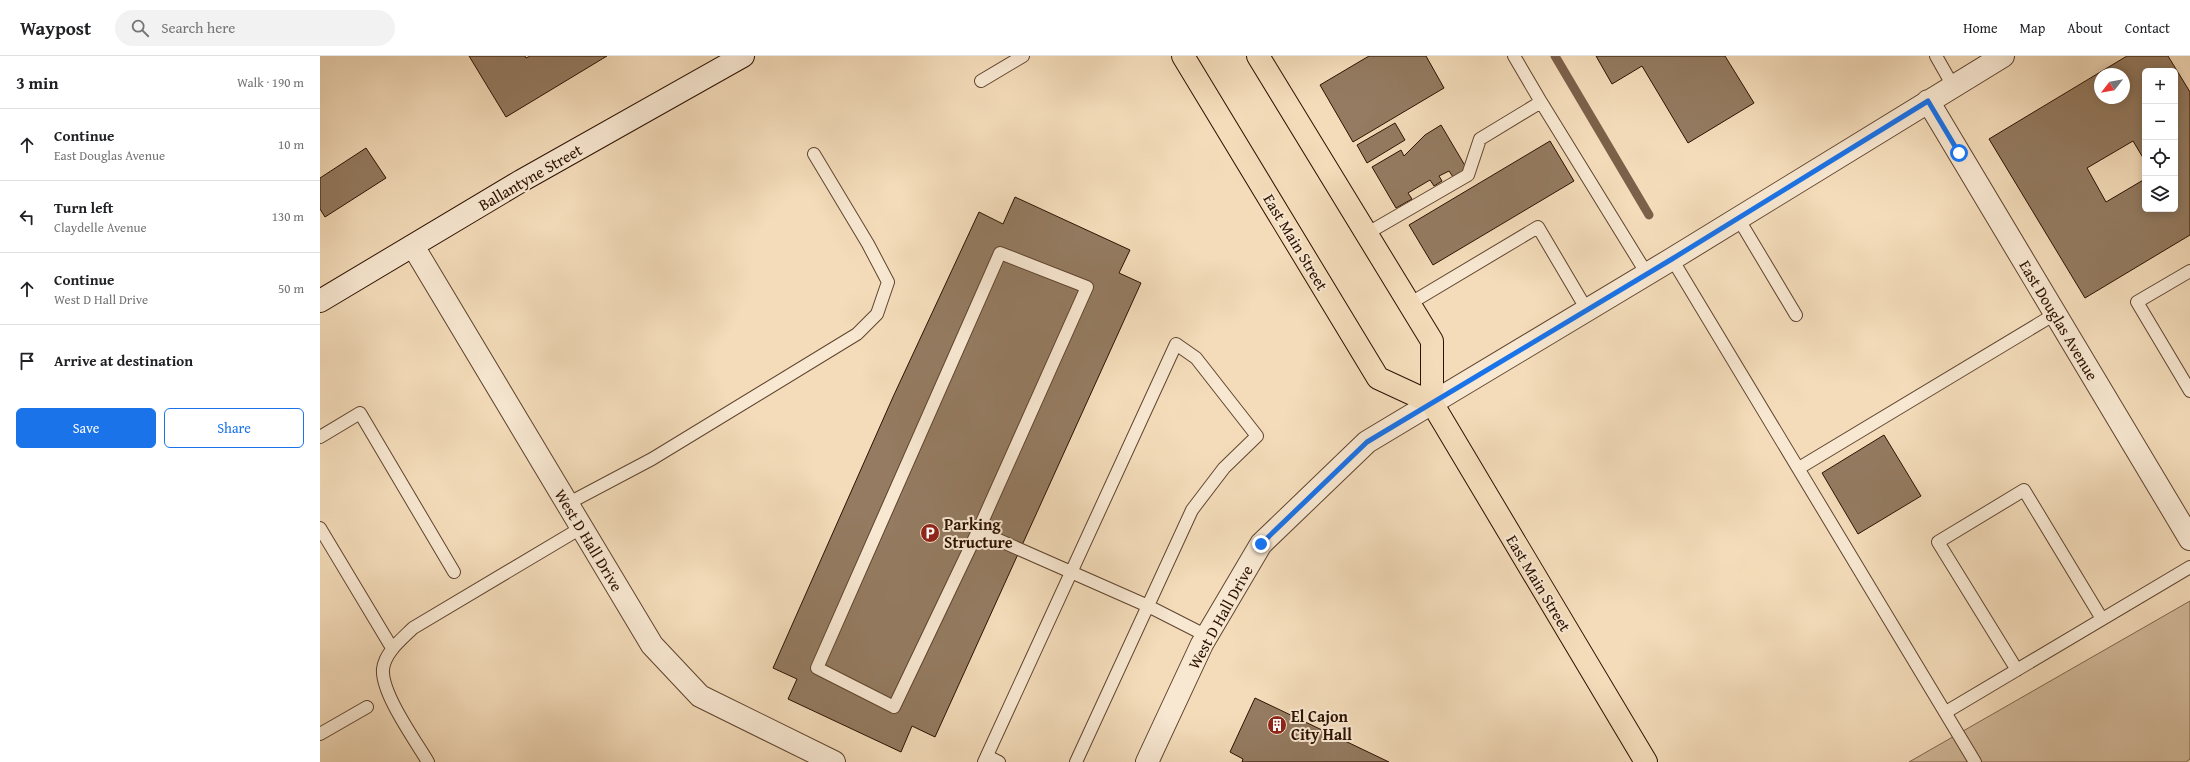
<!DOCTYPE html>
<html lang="en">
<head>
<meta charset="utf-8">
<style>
	:root { --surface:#fff; --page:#f2f2f2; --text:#202124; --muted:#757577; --line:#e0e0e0; --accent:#1a73e8 }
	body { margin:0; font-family:"Gentium Book Plus",serif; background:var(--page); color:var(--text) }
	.controls { position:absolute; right:12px; top:12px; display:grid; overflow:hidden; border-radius:6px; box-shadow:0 2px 10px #0003 }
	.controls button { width:36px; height:36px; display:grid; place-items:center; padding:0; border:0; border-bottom:1px solid var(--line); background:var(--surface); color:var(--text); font:20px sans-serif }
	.compass { position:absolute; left:1774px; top:12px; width:36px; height:36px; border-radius:50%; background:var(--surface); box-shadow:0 2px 10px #0003; rotate:239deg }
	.stop { position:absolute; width:12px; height:12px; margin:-9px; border:3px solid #1a73e8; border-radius:50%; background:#fff }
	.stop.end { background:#1a73e8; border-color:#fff; box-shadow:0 1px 4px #0008 }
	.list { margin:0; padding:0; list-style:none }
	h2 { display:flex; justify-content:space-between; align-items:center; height:52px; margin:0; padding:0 16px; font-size:17px }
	h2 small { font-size:13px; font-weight:400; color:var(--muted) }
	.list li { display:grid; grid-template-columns:26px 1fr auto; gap:12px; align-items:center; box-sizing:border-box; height:72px; padding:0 16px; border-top:1px solid var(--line) }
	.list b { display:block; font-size:15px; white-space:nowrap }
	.list p { margin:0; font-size:13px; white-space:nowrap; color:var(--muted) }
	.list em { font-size:13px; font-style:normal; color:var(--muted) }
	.actions { display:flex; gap:8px; padding:12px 16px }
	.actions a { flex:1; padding:9px 0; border:1px solid var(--accent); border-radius:6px; text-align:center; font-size:14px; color:var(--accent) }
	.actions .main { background:var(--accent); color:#fff }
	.icon { flex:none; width:22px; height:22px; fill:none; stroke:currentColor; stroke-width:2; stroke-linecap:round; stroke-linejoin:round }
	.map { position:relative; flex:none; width:1870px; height:706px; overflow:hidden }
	header { display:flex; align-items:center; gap:24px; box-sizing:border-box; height:56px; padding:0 20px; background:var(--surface); border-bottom:1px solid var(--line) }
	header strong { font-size:19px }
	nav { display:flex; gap:22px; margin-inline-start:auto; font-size:14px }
	.search { width:280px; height:36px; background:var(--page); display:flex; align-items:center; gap:10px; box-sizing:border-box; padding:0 14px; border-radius:22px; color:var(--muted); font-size:15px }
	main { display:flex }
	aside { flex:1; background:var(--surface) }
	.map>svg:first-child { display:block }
	.green { fill:#d2b99a; stroke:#80654d }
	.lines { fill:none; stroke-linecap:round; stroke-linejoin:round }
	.stream { stroke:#7c614a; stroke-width:9 }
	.building { fill:#947b61; stroke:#2d1100; fill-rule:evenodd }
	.service-casing { stroke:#5f442e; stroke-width:14 }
	.minor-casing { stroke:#5f442e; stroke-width:24 }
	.secondary-casing { stroke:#2d1100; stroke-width:24 }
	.primary-casing { stroke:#2d1100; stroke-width:24 }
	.service { stroke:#f8e8d2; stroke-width:12 }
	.minor { stroke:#f8e8d2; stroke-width:22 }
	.secondary { stroke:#f8e8d2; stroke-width:22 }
	.primary { stroke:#f4dcba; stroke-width:22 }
	.route { stroke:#1a73e8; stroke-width:5 }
	.labels { text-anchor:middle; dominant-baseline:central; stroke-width:4; stroke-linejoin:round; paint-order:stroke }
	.street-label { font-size:16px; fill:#2d1100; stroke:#f8e8d2 }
	.poi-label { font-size:16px; font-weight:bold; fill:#2d1100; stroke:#f8e8d2; text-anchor:start }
</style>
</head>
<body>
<header>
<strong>Waypost</strong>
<div class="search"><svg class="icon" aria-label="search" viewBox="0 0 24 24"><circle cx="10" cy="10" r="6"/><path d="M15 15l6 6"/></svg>Search here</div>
<nav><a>Home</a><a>Map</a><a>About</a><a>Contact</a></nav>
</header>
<main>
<aside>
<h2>3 min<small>Walk · 190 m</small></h2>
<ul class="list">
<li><svg class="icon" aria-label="ahead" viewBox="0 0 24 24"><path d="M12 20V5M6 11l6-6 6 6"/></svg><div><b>Continue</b><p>East Douglas Avenue</p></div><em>10 m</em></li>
<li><svg class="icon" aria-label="left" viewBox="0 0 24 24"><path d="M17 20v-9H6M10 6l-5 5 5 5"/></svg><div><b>Turn left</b><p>Claydelle Avenue</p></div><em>130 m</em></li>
<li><svg class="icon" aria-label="ahead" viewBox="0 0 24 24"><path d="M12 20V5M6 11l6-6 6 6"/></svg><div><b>Continue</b><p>West D Hall Drive</p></div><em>50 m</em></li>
<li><svg class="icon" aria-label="arrive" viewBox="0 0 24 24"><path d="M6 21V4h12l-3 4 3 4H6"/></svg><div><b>Arrive at destination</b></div></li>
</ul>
<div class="actions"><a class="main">Save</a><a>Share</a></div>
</aside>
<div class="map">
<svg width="1870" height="706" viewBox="0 0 1870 706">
	<rect width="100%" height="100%" fill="#f4dcba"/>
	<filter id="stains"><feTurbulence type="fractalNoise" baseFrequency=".005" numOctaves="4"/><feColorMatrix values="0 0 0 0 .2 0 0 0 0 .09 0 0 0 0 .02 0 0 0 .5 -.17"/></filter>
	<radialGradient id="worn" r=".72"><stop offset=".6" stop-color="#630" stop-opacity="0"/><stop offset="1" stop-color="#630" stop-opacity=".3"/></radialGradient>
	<!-- green -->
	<path class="green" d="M1870 545V703L1866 706H1589Z"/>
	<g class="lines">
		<!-- stream -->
		<path class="stream" d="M1235 0 1329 159"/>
	</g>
	<!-- building -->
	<path class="building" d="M149 0H205L206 2 210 0H287L186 61Z
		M1049 0H1106L1124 32 1033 86 1000 29Z
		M1276 0H1405L1434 47 1368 87 1322 10 1292 28Z
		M1807 0H1848L1870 36V179L1765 242 1669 83ZM1825 15H1855V153H1825V123L1786 146 1767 112 1813 85 1825 105ZM1780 18H1804V42H1780Z
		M1075 67 1085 84 1047 107 1037 89Z
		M1121 69 1147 113 1133 121 1129 115 1119 120 1122 125 1114 130 1110 124 1088 137 1092 143 1076 152 1052 111 1081 94 1084 100 1105 79Z
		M1230 85 1254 125 1113 209 1089 169Z
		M46 92 66 122 5 161 0 153V122Z
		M695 141 810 194 799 217 821 227 615 681 592 670 581 696 468 643 477 623 453 612 573 341 659 156 683 168Z
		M1564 379 1601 440 1538 478 1502 417Z
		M935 642 1069 706H922L923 703 910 696Z"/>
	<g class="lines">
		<!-- service casing -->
		<g class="service-casing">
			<path id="service" d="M1194 0 1221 46
				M1616 0 1633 30
				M661 25 703 0
				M1418 162 1476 259
				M1046 178 1148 119 1160 83 1221 46 1327 218
				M680 197 767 231 658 475 574 651 497 612Z
				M1352 203 1655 706
				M1870 215 1817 246 1870 335
				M1089 248 1218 171 1267 254
				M0 381 40 357 134 516
				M1479 412 1735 258
				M247 448 332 403 537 278 557 258 568 226 548 188 494 98
				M0 472 72 592
				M658 475 828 550 887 580
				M1697 614 1618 486 1704 434 1782 563
				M1626 656 1870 511
				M0 678 47 651
				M667 700 679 706
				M108 706C95 684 61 637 63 613 65 596 82 583 93 572L261 472
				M664 706 856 288 876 302 937 380 904 412 872 454 756 706"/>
		</g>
		<!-- minor casing -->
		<g class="minor-casing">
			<path id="minor" d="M1608 45 1870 483
				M93 190 332 589 380 640 514 706
				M827 706 882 588 941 488 1047 386 1352 203 1683 0"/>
		</g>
		<!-- secondary casing -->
		<g class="secondary-casing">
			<path id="secondary" d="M0 245 201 125 423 0"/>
		</g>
		<!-- primary casing -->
		<g class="primary-casing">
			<path id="primary" d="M863 0 1058 322 1112 347
				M938 0 1112 285V347L1326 706"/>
		</g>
		<!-- service -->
		<use href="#service" class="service"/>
		<!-- minor -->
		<use href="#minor" class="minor"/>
		<!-- secondary -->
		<use href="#secondary" class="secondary"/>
		<!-- primary -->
		<use href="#primary" class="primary"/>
	</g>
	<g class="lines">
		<!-- route -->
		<path class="route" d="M941 488 1047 386 1352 203 1608 45 1639 97"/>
	</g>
	<!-- icons -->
	<defs>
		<g id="parking-disc" transform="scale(1)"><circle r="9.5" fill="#8f2418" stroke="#f8e8d2"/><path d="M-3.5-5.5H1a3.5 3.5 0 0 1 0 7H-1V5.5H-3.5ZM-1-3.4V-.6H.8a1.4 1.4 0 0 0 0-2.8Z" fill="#fff"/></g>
		<g id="building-disc" transform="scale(1)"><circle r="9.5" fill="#8f2418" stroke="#f8e8d2"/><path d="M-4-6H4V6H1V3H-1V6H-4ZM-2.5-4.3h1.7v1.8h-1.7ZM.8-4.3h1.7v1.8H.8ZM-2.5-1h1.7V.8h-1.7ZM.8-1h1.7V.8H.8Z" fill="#fff"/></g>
	</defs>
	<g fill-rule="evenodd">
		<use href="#parking-disc" x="610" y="477"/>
		<use href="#building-disc" x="957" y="669"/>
	</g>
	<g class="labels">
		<!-- street labels -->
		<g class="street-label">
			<text transform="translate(210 121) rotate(-30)">Ballantyne Street</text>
			<text transform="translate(976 186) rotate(59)">East Main Street</text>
			<text transform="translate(1739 264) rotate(59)">East Douglas Avenue</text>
			<text transform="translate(269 484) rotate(59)">West D Hall Drive</text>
			<text transform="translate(1219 527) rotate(59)">East Main Street</text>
			<text transform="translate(900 561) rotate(-61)">West D Hall Drive</text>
		</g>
		<!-- poi labels -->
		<g class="poi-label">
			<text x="624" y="468">Parking<tspan x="624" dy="18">Structure</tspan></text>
			<text x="971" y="660">El Cajon<tspan x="971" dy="18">City Hall</tspan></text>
		</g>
	</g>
	<rect width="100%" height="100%" filter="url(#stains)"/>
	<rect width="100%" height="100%" fill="url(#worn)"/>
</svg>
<div class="controls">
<button>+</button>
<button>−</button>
<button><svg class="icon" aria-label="locate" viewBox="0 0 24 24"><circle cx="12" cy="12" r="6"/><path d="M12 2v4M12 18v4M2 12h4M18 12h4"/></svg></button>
<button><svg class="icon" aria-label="layers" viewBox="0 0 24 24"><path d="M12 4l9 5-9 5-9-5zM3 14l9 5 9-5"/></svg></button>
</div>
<svg class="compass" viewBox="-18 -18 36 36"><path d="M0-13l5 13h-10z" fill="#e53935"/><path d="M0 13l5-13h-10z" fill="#757577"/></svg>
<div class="stop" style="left:1639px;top:97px"></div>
<div class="stop end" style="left:941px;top:488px"></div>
</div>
</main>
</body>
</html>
